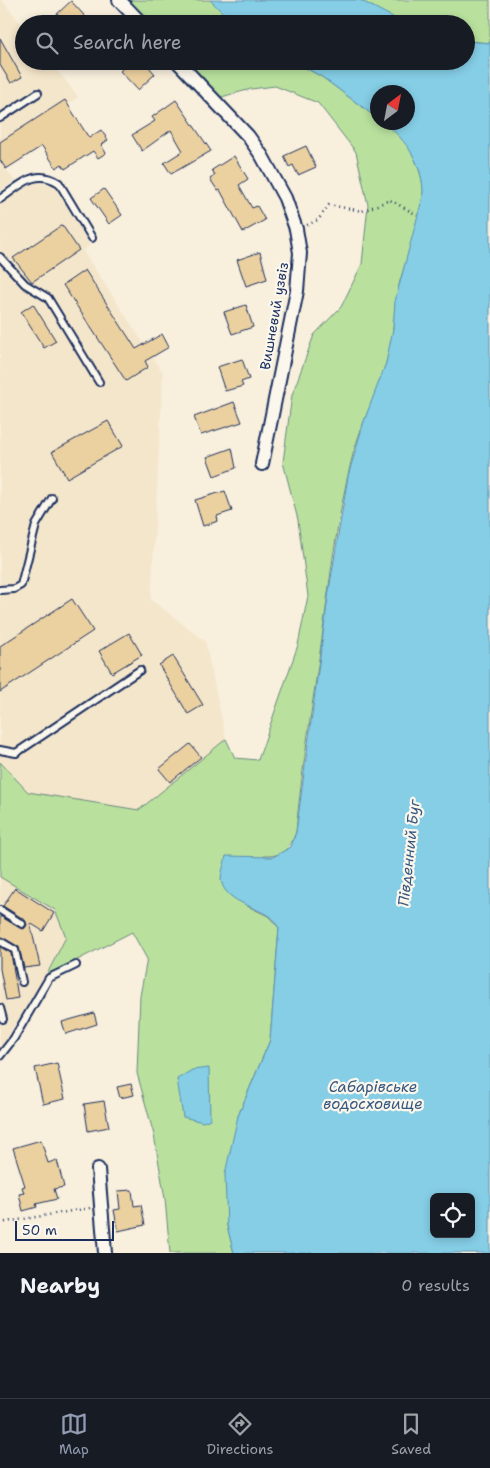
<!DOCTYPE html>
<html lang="en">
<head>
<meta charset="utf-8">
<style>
	:root { --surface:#171b24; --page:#242831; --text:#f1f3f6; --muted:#9ea1a6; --line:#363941; --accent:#919bb2 }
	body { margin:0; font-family:"Shantell Sans",sans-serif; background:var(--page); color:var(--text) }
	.controls { position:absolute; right:15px; bottom:15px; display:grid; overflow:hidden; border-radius:8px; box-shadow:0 2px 8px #0003 }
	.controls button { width:45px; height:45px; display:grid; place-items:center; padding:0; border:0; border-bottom:1px solid var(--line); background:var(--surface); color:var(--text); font:25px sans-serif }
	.compass { position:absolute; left:370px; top:85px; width:45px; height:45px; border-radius:50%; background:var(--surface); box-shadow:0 2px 8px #0003; rotate:32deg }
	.scale { position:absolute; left:15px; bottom:12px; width:99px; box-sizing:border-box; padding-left:5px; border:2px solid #1b2f5e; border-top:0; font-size:14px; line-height:18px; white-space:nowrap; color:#1b2f5e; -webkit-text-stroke:4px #fbf7ec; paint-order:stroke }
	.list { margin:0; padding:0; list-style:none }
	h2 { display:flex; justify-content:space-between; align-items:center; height:65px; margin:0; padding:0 20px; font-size:21px }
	h2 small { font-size:16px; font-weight:400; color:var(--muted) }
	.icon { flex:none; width:28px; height:28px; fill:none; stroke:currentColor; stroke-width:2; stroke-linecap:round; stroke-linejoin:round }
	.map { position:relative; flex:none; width:490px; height:1253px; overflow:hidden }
	.search { position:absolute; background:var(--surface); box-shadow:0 2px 8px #0003; left:15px; right:15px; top:15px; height:55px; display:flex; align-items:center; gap:12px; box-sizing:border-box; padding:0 18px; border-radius:28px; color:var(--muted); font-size:19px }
	.sheet { height:145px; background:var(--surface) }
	nav { display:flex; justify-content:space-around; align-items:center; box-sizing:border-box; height:70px; border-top:1px solid var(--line); background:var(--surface); font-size:14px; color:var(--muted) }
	nav a { display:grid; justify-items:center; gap:2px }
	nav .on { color:var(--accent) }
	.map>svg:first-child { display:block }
	.built { fill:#f4e6cb }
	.green { fill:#b9e19d; stroke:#6a887e }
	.water { fill:#85cee6; stroke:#5b8eb0; fill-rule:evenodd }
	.building { fill:#ecd1a0; stroke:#1b2f5e }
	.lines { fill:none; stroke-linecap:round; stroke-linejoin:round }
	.service-casing { stroke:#1b2f5e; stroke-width:10 }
	.minor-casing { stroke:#1b2f5e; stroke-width:16 }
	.path { stroke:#1b2f5e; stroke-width:2.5; stroke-dasharray:1 4; stroke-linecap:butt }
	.service { stroke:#fbf7ec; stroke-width:6 }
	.minor { stroke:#fbf7ec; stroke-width:12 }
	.labels { text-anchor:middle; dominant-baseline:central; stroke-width:4.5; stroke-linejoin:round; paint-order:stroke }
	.street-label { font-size:14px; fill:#1b2f5e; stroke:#fbf7ec }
	.water-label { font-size:15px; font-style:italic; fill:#365780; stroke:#fbf7ec }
</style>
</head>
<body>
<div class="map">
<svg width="490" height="1253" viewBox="0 0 490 1253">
	<rect width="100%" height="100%" fill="#f8efdd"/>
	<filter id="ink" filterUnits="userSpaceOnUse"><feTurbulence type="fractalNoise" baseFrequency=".02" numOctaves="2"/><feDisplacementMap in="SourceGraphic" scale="10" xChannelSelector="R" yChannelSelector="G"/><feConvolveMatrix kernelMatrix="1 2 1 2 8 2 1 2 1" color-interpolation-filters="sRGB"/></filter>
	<g filter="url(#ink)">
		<!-- built -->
		<path class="built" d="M0 0H2L24 28V61H50L78 97 68 104 79 123 6 169 15 181 0 191Z
			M41 182 55 187 90 245 83 251 163 373 151 600 205 641 226 739 139 810 28 792 0 762V204L33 183Z
			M0 877 55 911 66 937 46 976 0 1049Z"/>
		<!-- green -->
		<path class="green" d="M119 0H210L234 24H142Z
			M258 0H490V43L466 41V24H406Z
			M177 61H293L322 77 377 118 378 122C401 123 421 166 423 186 425 209 407 257 400 281 393 308 395 336 386 363 376 396 359 428 351 462 337 519 330 579 322 638 313 702 302 767 296 832 290 849 282 857 263 856L247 906 268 916 279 928 270 1040 238 1116 227 1226 234 1253H170L165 1199 154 1135 137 1073 140 996 147 959 132 932 46 976 66 937 55 910 0 877V762L28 792 139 810 226 739 235 758 258 760 298 645 308 596 298 520 283 462 292 395 314 335 341 307 362 264 368 205 356 152 318 103 275 86 251 89 214 99Z"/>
		<!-- water -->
		<path class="water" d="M210 0H360L406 24H234Z
			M466 41 490 43V1253H234L227 1226 225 1174 238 1116 270 1040 279 928C276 924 273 919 269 916 254 906 223 901 221 879 221 872 225 863 226 856L273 857 291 847 296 832 329 590 348 476 364 421 386 363 393 329 395 301 423 196C424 166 407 140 384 123L408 122V92H378L377 118 322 77 293 61H466ZM434 1197H471V1234H434Z
			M209 1068 210 1119 203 1122 183 1117 177 1079 192 1070Z"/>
		<!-- building -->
		<path class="building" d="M71 1 92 24H65L56 15Z
			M0 38 22 77 11 83 0 65Z
			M131 61H144L155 74 138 90 120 71Z
			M65 100 89 138 101 130 108 140 101 145 106 153 98 158 93 151 65 169 62 164 56 168 42 146 6 169 0 160V142Z
			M176 100 211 151 171 174 164 163 183 151 171 130 142 151 132 135 155 121 152 117Z
			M306 146 316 167 298 175 293 165 289 167 284 156Z
			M234 156 248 179 239 185 252 208 257 206 265 220 243 232 220 190 218 191 210 179 215 175 212 170Z
			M104 189 122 215 109 224 91 198Z
			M62 225 79 250 32 282 13 258Z
			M260 252 267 279 246 286 237 260Z
			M85 270 136 349 162 334 169 347 145 361 148 367 126 381 63 285Z
			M33 304 56 341 44 348 21 312Z
			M246 305 253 327 232 334 224 312Z
			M242 359 249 379 241 382 243 386 225 391 217 367Z
			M234 402 242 422 201 435 194 417Z
			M108 421 123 446 67 478 52 452Z
			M232 448 236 468 214 476 207 457Z
			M225 491 232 511 217 516 218 521 203 526 195 500Z
			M72 599 93 631 0 692V646Z
			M129 633 142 655 112 673 99 651Z
			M173 656 203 705 188 714 159 665Z
			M190 744 201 757 170 782 159 769Z
			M15 888 54 913 43 931 30 923 40 966 24 968 19 947 0 936V916L20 928 24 929 27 925 25 920 3 906Z
			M0 947 11 953 18 998 6 1000 0 969Z
			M94 1013 97 1024 66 1034 62 1022Z
			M57 1063 65 1099 43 1104 35 1068Z
			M131 1084 134 1095 120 1098 117 1087Z
			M104 1101 109 1127 88 1131 84 1104Z
			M41 1140 48 1163 57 1160 64 1187 54 1189 57 1199 36 1204 37 1207 23 1211 19 1194 24 1193 22 1187 25 1186 13 1148Z
			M132 1190 134 1206 141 1205 145 1225 118 1231 114 1210 120 1209 118 1191Z"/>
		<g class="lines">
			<!-- service casing -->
			<g class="service-casing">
				<path id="service" d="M0 118 38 93
					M0 199C20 186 35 167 59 183L92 238
					M0 257 25 284 48 298 99 382
					M0 590 14 589 21 585 36 525 52 498
					M0 750 16 753 140 670
					M0 910 22 924
					M0 941 15 950 22 982
					M0 1008 3 1019
					M0 1056 14 1038 49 978 76 965"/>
			</g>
			<!-- minor casing -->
			<g class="minor-casing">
				<path id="minor" d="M119 0 142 24
					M177 61 248 136 262 156 285 198 296 229 300 253 297 291 262 464
					M98 1169 105 1253"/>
			</g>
			<!-- path -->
			<path class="path" d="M307 225 318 220 329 205 362 211 390 200 417 215
				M0 1223 90 1208"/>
			<!-- service -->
			<use href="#service" class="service"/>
			<!-- minor -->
			<use href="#minor" class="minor"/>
		</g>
	</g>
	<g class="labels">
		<!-- street labels -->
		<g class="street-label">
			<text transform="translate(274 316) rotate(-80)">Вишневий узвіз</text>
		</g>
		<!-- water labels -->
		<g class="water-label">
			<text transform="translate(409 853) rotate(-84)">Південний Буг</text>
			<text x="373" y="1087">Сабарівське<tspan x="373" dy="17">водосховище</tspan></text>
		</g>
	</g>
</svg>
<div class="controls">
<button><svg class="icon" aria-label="locate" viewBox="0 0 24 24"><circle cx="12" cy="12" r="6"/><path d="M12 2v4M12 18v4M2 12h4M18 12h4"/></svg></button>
</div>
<svg class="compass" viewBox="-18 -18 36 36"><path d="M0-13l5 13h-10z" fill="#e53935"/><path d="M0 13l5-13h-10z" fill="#9ea1a6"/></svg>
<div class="scale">50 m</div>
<div class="search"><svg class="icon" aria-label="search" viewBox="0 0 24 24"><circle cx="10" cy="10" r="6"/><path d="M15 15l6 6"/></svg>Search here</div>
</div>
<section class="sheet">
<h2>Nearby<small>0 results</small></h2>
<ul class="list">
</ul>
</section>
<nav>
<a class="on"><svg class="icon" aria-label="map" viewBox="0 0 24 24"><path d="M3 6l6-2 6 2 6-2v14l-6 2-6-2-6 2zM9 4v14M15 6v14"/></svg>Map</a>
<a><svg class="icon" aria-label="directions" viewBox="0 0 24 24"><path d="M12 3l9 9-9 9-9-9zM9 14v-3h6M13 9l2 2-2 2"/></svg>Directions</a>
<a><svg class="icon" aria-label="saved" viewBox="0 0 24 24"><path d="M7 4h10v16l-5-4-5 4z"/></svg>Saved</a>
</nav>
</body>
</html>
